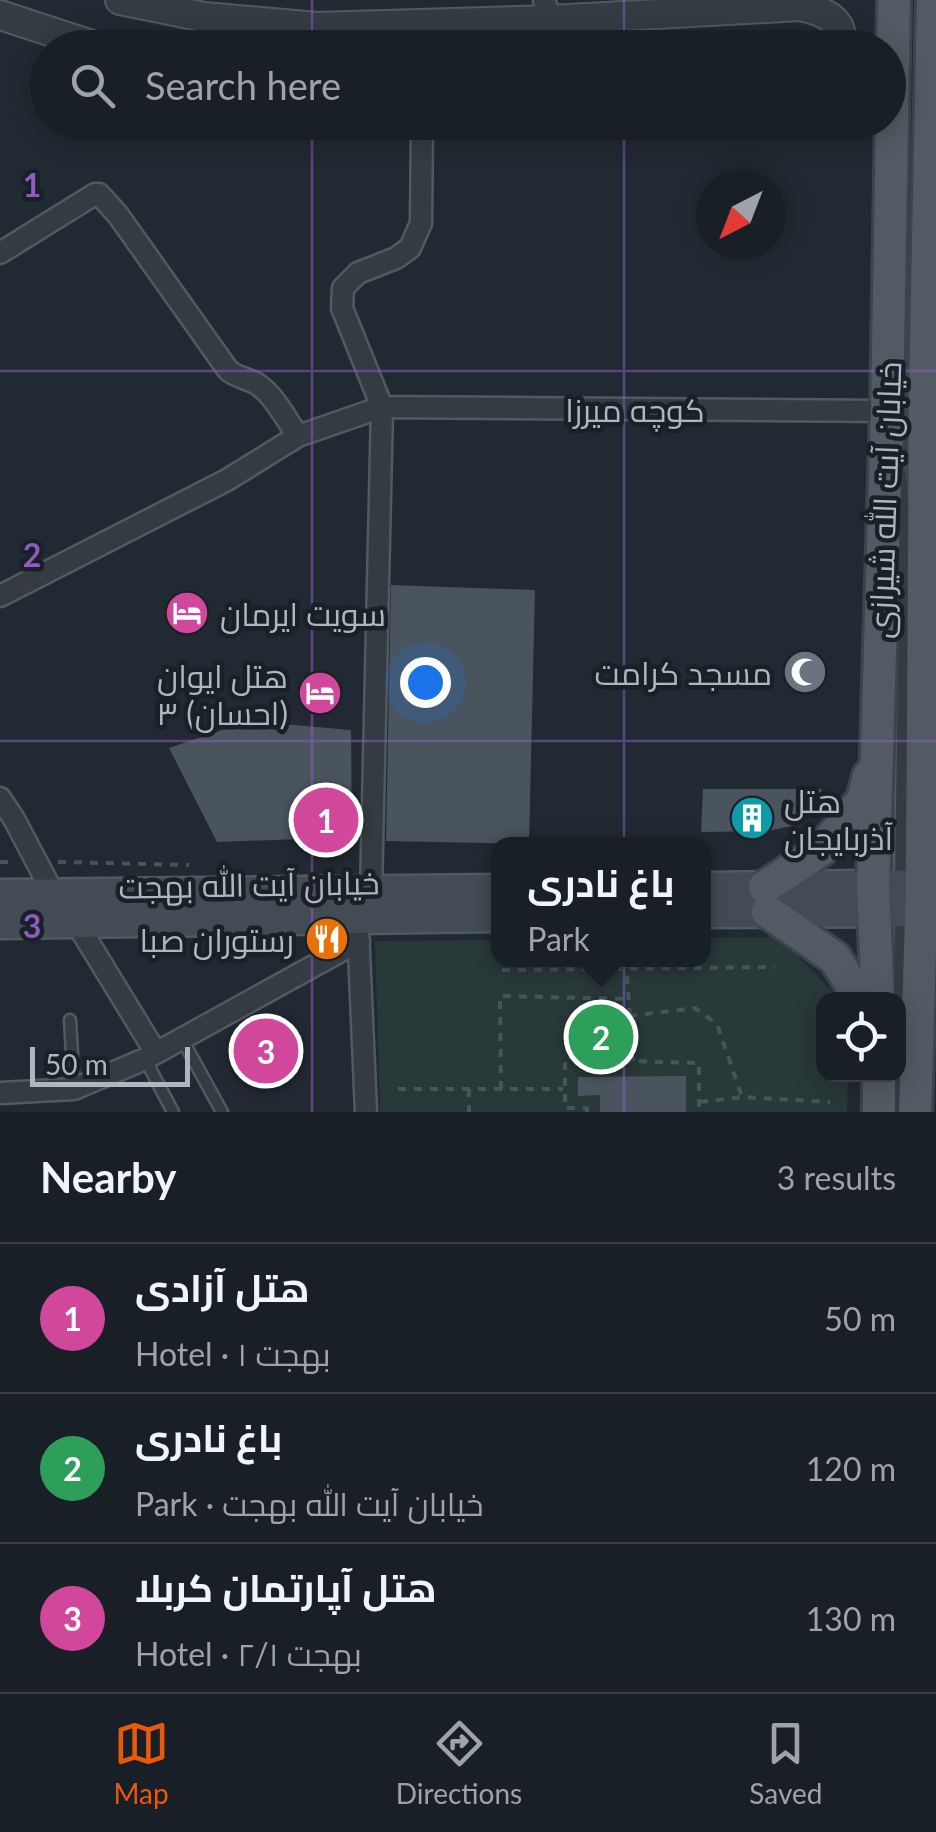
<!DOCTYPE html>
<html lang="en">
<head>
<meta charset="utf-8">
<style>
	:root { --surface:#191f26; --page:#22272e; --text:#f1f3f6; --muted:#9fa2a7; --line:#373d43; --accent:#ea580c }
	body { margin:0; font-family:Lato,Cairo,sans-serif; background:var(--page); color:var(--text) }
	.controls { position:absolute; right:30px; bottom:30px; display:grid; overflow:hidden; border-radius:20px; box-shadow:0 5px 25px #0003 }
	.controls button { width:90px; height:90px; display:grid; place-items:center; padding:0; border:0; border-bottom:2px solid var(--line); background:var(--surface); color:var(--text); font:50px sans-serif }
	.compass { position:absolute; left:696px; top:170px; width:90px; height:90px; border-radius:50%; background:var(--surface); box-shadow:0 5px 25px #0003; rotate:222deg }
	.scale { position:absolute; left:30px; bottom:25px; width:160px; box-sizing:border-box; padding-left:10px; border:5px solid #aeb6c0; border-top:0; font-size:28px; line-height:35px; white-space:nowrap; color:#aeb6c0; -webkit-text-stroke:8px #1a2027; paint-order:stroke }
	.you { position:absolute; left:425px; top:682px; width:35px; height:35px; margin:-25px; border:8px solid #fff; border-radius:50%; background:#1a73e8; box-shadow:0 0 0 15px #1a73e833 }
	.badge { display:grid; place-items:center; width:65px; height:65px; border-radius:50%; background:var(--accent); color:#fff; font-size:32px; font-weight:700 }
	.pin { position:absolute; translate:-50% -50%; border:5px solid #fff; box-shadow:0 2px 10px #0006 }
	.popup { position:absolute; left:491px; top:837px; width:220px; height:130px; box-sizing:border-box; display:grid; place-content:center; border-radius:20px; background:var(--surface); filter:drop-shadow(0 2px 8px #0005); font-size:32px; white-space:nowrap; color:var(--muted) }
	.popup b { font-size:38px; color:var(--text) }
	.popup::after { content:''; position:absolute; left:50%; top:100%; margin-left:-20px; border:20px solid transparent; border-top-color:var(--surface) }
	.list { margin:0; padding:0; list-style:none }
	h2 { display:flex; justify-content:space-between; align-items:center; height:130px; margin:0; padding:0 40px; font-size:42px }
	h2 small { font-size:32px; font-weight:400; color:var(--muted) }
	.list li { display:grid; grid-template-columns:65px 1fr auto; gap:30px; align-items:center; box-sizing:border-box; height:150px; padding:0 40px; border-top:2px solid var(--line) }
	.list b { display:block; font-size:38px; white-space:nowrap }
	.list p { margin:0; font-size:32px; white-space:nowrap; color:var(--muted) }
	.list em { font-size:32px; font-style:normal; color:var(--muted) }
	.icon { flex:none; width:55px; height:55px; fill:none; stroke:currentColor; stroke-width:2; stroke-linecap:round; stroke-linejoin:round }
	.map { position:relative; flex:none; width:936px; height:1112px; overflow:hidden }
	.search { position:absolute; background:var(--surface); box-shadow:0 5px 25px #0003; left:30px; right:30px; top:30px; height:110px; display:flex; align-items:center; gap:25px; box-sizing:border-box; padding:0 35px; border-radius:55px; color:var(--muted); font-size:38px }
	.sheet { height:580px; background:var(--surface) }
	nav { display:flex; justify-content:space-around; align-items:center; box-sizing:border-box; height:140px; border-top:2px solid var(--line); background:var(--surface); font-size:28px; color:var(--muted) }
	nav a { display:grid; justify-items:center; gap:5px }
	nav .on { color:var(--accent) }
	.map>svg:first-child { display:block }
	.green { fill:#293938 }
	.building { fill:#4a545e }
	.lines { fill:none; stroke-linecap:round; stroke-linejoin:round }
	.service-casing { stroke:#515961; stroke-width:15 }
	.minor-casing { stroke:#515961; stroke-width:25 }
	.tertiary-casing { stroke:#515961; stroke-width:32 }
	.secondary-casing { stroke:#515961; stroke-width:35 }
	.primary-casing { stroke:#3d444d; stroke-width:38 }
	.path { stroke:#465658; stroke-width:4; stroke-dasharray:8 8; stroke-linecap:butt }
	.service { stroke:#343b43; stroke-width:10 }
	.minor { stroke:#343b43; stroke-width:20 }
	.tertiary { stroke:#343b43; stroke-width:28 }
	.secondary { stroke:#434b55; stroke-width:30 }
	.primary { stroke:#525a63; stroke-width:32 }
	.grid { fill:none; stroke:#8d5cbf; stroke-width:2.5; stroke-opacity:0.55 }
	.labels { text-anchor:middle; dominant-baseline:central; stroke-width:9; stroke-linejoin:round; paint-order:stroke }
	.street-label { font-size:32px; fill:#aeb6c0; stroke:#1a2027 }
	.poi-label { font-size:32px; fill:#aeb6c0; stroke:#1a2027; text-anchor:end }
	.grid-label { font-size:32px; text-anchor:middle; font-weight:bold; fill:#8d5cbf; stroke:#1a2027; stroke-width:9; stroke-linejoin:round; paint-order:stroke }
</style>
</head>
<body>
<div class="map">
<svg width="936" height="1112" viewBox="0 0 936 1112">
	<rect width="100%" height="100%" fill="#212932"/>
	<!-- green -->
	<path class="green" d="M779 937 840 999H824V1074L848 1075 847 1112H380L375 941 498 940V960H704V938Z"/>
	<!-- building -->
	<path class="building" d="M391 585 535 590 529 844 386 841Z
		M248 721 351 730 352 837 217 842 169 748Z
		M703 789H822L814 810 791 826 768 831 701 832Z
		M686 1076V1112H600V1095L578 1096V1077Z"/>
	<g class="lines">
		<!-- service casing -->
		<g class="service-casing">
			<path id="service" d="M900 470 905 523 900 882
				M70 1020 74 1088
				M182 1039 222 1112
				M145 1059 173 1112
				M899 1111 900 913"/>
		</g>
		<!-- minor casing -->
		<g class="minor-casing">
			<path id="minor" d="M544 0 551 20
				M0 253 95 194H99L118 215 228 370C237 378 247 378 257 384 274 395 286 419 298 436
				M0 596 227 480 298 436 382 407 887 411
				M0 798 14 819 53 893
				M371 892 382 407 342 308 343 288 358 273 396 258 410 248 421 223 422 122
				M76 922 156 1053
				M358 929 366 1112
				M0 1093 74 1089 145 1059 359 941"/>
		</g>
		<!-- tertiary casing -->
		<g class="tertiary-casing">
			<path id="tertiary" d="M120 0 204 17 317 27 551 20 800 6 812 0
				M800 6C823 11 847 19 839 48
				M0 15 101 48"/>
		</g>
		<!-- secondary casing -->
		<g class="secondary-casing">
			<path id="secondary" d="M704 888 936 885
				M0 895 498 890
				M704 912 936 911
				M0 923 498 916"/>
		</g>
		<!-- primary casing -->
		<g class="primary-casing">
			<path id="primary" d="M765 887 821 850 863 800 869 776
				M768 912 835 958 860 999
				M878 999 873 886 887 411 894 0
				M879 1074V1112
				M915 1112 922 885 925 391 933 0"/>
		</g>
		<!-- path -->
		<path class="path" d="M0 862H14
			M58 862 189 865
			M626 960 633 1061
			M502 970 775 967
			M629 1016 695 1008 717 1024 742 1097
			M398 1089H563
			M469 1089V1112
			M501 1089 500 996 629 999
			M700 1102 742 1097 830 1102
			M587 1112V1108H565V1064L633 1061 699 1063V1112"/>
		<!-- service -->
		<use href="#service" class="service"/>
		<!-- minor -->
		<use href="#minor" class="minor"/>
		<!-- tertiary -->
		<use href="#tertiary" class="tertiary"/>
		<!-- secondary -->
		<use href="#secondary" class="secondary"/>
		<!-- primary -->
		<use href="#primary" class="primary"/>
	</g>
	<!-- grid -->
	<path class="grid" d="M312 0V48M624 0V48M312 122V1112M624 122V1112M0 371H936M0 741H936"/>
	<!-- icons -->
	<defs>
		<g id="hotel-disc" transform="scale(2.25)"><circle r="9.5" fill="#d1479c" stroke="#1a2027"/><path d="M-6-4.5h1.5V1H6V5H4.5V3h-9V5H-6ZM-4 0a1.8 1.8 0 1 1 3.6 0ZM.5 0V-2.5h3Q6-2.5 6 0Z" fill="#fff"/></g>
		<g id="mosque-disc" transform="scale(2.25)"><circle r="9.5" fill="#6b7280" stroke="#1a2027"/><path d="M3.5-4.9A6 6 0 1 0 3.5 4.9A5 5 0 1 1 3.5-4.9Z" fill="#fff"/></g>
		<g id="building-disc" transform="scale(2.25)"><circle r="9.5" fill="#0f9aa8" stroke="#1a2027"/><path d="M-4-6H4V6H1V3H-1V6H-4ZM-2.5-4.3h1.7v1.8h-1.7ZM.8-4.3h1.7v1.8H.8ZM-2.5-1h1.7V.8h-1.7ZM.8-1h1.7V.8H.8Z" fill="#fff"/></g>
		<g id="restaurant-disc" transform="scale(2.25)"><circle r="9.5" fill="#e8710a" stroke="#1a2027"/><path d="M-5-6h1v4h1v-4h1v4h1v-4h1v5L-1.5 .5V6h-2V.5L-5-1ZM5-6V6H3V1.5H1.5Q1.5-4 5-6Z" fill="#fff"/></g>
	</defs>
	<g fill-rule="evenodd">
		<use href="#hotel-disc" x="187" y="613"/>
		<use href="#mosque-disc" x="805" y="672"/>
		<use href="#hotel-disc" x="320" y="693"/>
		<use href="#building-disc" x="752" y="818"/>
		<use href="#restaurant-disc" x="327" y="939"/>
	</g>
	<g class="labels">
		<!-- street labels -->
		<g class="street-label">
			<text x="635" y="409">کوچه میرزا</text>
			<text transform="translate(884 500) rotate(-88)">خیابان آیت الله شیرازی</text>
			<text transform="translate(249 884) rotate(-1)">خیابان آیت الله بهجت</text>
		</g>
		<!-- poi labels -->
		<g class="poi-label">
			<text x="220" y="613" text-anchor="start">سویت ایرمان</text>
			<text x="772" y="672">مسجد کرامت</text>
			<text x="288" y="675">هتل ایوان<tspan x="288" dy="37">۳ (احسان)</tspan></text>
			<text x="784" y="800" text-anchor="start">هتل<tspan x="784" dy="37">آذربایجان</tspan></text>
			<text x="294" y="939">رستوران صبا</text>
		</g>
	</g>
	<g class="grid-label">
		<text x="32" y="197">1</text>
		<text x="32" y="567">2</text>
		<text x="32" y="938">3</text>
	</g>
</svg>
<div class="controls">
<button><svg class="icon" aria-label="locate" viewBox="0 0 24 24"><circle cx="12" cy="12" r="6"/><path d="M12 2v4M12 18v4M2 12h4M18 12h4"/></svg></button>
</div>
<svg class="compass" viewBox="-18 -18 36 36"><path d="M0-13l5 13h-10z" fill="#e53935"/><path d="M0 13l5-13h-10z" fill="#9fa2a7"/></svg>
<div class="scale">50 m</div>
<div class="you"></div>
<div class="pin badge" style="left:326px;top:820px;background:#d1479c">1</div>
<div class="pin badge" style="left:601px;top:1037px;background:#2e9e5b">2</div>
<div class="popup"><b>باغ نادری</b>Park</div>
<div class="pin badge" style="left:266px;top:1051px;background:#d1479c">3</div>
<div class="search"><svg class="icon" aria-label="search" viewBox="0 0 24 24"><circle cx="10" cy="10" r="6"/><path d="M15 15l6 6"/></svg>Search here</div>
</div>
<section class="sheet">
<h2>Nearby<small>3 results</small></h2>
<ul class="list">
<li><span class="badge" style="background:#d1479c">1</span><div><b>هتل آزادی</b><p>Hotel · بهجت ۱</p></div><em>50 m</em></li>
<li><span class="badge" style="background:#2e9e5b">2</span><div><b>باغ نادری</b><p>Park · خیابان آیت الله بهجت</p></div><em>120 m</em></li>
<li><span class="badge" style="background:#d1479c">3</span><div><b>هتل آپارتمان کربلا</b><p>Hotel · بهجت ۲/۱</p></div><em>130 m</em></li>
</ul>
</section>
<nav>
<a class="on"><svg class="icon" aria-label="map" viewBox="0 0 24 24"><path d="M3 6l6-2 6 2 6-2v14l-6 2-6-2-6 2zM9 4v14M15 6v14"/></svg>Map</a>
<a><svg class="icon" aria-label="directions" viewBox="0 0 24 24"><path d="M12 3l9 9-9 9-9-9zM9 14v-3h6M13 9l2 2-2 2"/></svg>Directions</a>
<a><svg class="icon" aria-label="saved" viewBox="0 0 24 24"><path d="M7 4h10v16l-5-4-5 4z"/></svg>Saved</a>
</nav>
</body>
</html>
